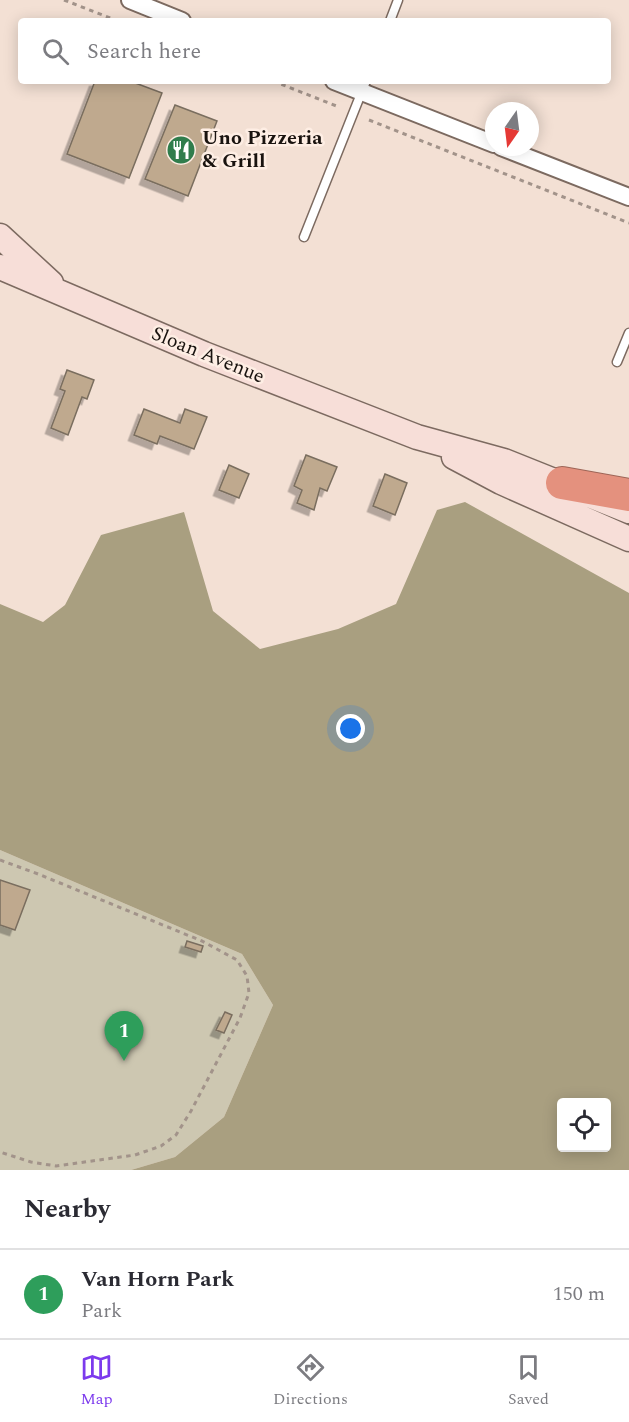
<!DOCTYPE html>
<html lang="en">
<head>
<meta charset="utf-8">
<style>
	:root { --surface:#fff; --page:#f2f2f3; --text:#2b2b33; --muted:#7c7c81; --line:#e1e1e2; --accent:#7c3aed }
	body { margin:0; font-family:Spectral,serif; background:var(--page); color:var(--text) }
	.controls { position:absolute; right:18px; bottom:18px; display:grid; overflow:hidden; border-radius:6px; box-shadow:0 3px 15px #0003 }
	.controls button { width:54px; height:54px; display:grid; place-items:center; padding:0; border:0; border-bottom:2px solid var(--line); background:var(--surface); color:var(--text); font:30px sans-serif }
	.compass { position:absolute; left:485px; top:102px; width:54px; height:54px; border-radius:50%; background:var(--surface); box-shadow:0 3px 15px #0003; rotate:194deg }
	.you { position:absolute; left:351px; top:729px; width:21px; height:21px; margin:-15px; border:4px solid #fff; border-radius:50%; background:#1a73e8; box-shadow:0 0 0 9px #1a73e833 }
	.badge { display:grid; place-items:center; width:39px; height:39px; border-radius:50%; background:var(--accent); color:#fff; font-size:20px; font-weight:700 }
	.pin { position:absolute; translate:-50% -50px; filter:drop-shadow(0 2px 3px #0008) }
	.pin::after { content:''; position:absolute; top:32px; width:21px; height:18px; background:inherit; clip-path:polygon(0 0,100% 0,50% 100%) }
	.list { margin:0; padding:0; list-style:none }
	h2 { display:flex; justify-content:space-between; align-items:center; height:78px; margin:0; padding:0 24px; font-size:26px }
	h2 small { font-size:20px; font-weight:400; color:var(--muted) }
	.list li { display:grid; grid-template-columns:39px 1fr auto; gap:18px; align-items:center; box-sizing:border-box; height:90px; padding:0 24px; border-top:2px solid var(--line) }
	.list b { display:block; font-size:22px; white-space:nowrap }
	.list p { margin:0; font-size:20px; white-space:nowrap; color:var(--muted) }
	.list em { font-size:20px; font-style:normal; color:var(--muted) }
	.icon { flex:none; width:33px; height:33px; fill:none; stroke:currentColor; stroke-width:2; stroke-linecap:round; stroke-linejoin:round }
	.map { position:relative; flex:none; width:629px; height:1170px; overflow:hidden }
	.search { position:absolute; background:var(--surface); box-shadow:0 3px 15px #0003; left:18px; right:18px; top:18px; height:66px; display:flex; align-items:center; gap:15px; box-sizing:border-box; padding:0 21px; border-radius:6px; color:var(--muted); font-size:22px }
	.sheet { height:168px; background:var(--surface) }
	nav { display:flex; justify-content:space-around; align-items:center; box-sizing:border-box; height:84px; border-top:2px solid var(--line); background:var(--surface); font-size:16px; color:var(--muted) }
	nav a { display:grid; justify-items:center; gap:3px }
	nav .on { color:var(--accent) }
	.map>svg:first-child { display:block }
	.green { fill:#cdc7b1 }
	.forest { fill:#a99f80; fill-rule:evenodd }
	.building { fill:#bfa98e; stroke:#7a6e5f; stroke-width:1.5; filter:url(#shadow) }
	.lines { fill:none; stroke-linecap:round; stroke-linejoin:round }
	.service-casing { stroke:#7c6a60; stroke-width:11 }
	.minor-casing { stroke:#7c6a60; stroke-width:20 }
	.secondary-casing { stroke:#7c6a60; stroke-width:27 }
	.motorway-casing { stroke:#9d6557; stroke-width:34 }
	.path { stroke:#a2938a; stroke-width:3; stroke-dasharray:4.5 4.5; stroke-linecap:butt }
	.service { stroke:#fff; stroke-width:8 }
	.minor { stroke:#fff; stroke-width:16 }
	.secondary { stroke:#f7ded8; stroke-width:24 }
	.motorway { stroke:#e4917e; stroke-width:32 }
	.labels { text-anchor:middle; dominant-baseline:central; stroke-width:5; stroke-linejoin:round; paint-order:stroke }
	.poi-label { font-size:20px; font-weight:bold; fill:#19130f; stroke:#feeee4; text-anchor:start }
	.street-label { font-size:20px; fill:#19130f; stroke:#feeee4 }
</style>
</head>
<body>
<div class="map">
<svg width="629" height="1170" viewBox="0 0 629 1170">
	<defs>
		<filter id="shadow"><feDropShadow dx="-5.5" dy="5.5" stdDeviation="0" flood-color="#0004"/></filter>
	</defs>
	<rect width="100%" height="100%" fill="#f3e0d4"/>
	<!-- green -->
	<path class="green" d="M0 850 242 954 273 1005 224 1117 175 1157 131 1170H0Z"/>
	<!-- forest -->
	<path class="forest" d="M465 502 629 593V1170H131L175 1157 224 1117 273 1005 242 954 0 850V604L43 622 65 605 101 535 184 512 213 611 260 649 338 629 396 604 437 510ZM562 1102H606V1148H562Z"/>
	<!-- building -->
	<path class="building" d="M95 81H130L162 93 129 178 67 154Z
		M175 105 217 121 188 196 145 179Z
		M67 370 94 380 87 399 82 397 68 435 51 428 65 391 60 389Z
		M144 409 180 423 185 409 207 417 194 449 160 436 157 444 134 435Z
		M306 455 337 467 327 491 320 488 314 510 297 503 302 490 294 486Z
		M229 465 249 474 239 498 219 490Z
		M385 474 407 483 395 515 373 506Z
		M0 880 30 890 15 930 0 925Z
		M187 941 203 946 201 952 185 947Z
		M225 1012 232 1015 224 1033 216 1030Z"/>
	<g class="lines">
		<!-- service casing -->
		<g class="service-casing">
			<path id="service" d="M390 21 398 0
				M304 237 366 81
				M617 362 629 333"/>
		</g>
		<!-- minor casing -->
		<g class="minor-casing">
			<path id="minor" d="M130 0 182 21
				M334 81 494 144
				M501 147 629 197"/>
		</g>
		<!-- secondary casing -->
		<g class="secondary-casing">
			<path id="secondary" d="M0 236 51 283
				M0 267 204 354 417 437 504 461 629 511
				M454 457 501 482 629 539"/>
		</g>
		<!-- motorway casing -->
		<g class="motorway-casing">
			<path id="motorway" d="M562 483 629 495"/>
		</g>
		<!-- path -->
		<path class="path" d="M64 0 118 21
			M273 81 339 107
			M369 120 629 223
			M0 860 38 874 202 941 237 960 247 976 249 993 240 1018 191 1111 176 1135 161 1146 135 1155 56 1166 31 1162 0 1152"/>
		<!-- service -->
		<use href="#service" class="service"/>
		<!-- minor -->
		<use href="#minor" class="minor"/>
		<!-- secondary -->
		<use href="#secondary" class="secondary"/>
		<!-- motorway -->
		<use href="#motorway" class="motorway"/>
	</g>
	<!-- icons -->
	<defs>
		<g id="restaurant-disc" transform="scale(1.5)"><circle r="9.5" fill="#307d4c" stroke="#feeee4"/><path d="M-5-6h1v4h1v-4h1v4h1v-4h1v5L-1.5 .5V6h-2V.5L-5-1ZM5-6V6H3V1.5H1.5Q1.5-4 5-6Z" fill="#fff"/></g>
	</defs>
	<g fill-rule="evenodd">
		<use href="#restaurant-disc" x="181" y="150"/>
	</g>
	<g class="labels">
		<!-- poi labels -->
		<g class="poi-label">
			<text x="202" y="138">Uno Pizzeria<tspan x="202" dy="23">&amp; Grill</tspan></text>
		</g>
		<!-- street labels -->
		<g class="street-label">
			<text transform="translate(208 355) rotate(22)">Sloan Avenue</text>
		</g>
	</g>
</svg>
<div class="controls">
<button><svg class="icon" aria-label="locate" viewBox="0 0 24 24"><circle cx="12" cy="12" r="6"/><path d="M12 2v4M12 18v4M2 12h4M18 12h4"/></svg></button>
</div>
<svg class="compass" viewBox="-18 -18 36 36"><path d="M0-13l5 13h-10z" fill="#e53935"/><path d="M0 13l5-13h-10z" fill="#7c7c81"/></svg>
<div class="you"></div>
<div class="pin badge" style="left:124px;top:1061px;background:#2e9e5b">1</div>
<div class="search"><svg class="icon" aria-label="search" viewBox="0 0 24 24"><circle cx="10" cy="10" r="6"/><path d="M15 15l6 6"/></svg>Search here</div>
</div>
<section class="sheet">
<h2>Nearby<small></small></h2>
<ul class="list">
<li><span class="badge" style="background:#2e9e5b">1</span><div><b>Van Horn Park</b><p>Park</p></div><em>150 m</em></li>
</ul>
</section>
<nav>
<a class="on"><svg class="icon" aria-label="map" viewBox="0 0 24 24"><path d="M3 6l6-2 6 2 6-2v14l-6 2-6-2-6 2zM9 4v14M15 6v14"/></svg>Map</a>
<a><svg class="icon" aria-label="directions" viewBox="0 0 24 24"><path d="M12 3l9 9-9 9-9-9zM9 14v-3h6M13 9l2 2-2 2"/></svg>Directions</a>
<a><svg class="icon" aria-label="saved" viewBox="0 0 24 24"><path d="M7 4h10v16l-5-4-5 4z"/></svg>Saved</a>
</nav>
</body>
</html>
